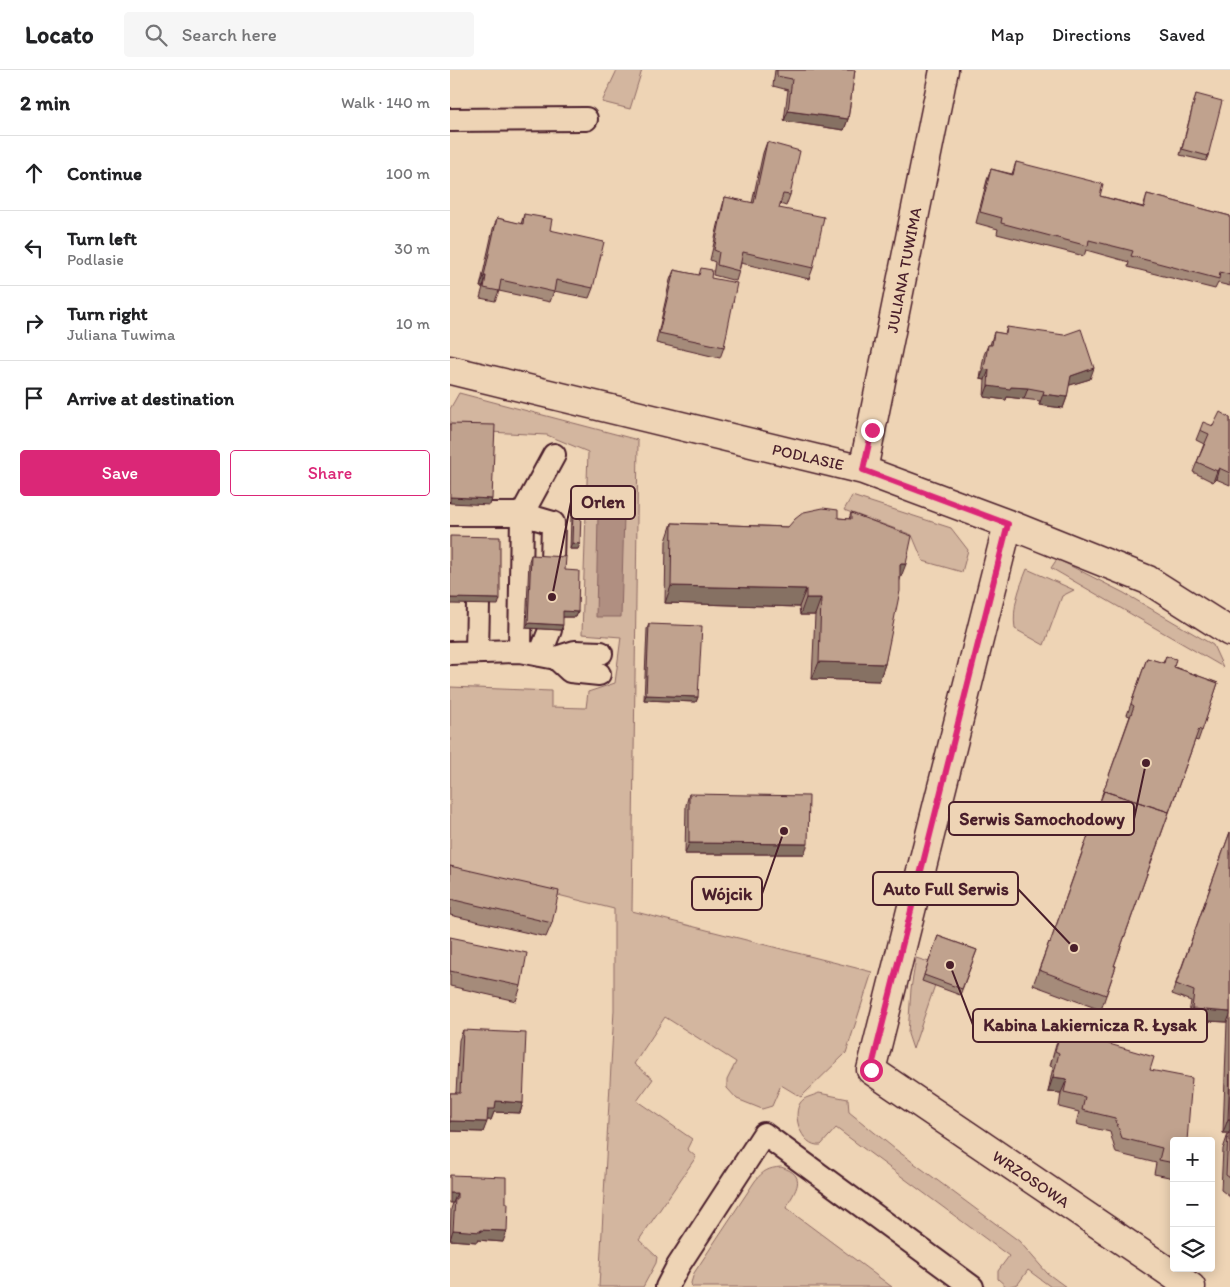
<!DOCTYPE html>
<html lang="en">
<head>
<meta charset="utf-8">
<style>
	:root { --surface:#fff; --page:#f6f6f6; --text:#202124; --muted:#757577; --line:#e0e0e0; --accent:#db2777 }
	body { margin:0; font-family:Itim,sans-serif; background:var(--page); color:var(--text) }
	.controls { position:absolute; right:15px; bottom:15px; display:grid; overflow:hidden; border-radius:5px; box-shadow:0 2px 12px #0003 }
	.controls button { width:45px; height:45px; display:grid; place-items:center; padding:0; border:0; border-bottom:1px solid var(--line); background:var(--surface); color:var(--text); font:25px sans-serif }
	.stop { position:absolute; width:15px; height:15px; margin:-11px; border:4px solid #db2777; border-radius:50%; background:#fff }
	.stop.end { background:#db2777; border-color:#fff; box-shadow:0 1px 5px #0008 }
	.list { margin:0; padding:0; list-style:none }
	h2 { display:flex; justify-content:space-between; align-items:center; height:65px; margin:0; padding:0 20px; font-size:21px }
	h2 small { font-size:16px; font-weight:400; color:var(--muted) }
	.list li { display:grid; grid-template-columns:32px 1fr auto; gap:15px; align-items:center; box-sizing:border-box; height:75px; padding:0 20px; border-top:1px solid var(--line) }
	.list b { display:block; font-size:19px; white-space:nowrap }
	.list p { margin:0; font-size:16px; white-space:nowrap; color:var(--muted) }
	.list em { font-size:16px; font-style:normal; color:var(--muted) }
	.actions { display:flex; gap:10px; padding:15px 20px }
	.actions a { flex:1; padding:11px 0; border:1px solid var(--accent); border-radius:5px; text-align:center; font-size:18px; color:var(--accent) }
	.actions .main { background:var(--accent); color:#fff }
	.icon { flex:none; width:28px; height:28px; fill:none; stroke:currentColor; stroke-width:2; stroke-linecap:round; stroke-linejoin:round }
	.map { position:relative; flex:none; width:780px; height:1217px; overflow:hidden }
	header { display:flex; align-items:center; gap:30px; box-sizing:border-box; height:70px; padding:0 25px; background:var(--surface); border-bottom:1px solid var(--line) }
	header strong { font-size:24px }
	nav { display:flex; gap:28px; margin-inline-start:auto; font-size:18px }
	.search { width:350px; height:45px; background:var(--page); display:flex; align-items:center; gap:12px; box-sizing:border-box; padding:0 18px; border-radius:5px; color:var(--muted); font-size:19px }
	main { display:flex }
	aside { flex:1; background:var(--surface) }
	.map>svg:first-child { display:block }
	.green { fill:#d3b69f; stroke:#8e6a65 }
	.water { fill:#b08f81; stroke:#87625f }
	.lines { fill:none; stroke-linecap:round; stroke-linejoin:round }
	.service-casing { stroke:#4a1f2b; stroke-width:26 }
	.minor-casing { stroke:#4a1f2b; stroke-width:31 }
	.service { stroke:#eed4b5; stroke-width:22 }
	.minor { stroke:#eed4b5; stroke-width:28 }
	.wall { fill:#a58b7a; stroke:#4a1f2b }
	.shaded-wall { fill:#867163; stroke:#4a1f2b }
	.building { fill:#c0a28e; stroke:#4a1f2b }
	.route { stroke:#db2777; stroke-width:6 }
	.labels { text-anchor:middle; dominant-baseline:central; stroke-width:4.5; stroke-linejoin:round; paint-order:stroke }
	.street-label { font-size:16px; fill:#4a1f2b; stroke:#eed4b5 }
	.leader { fill:none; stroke:#4a1f2b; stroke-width:2 }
	.callout-dot { fill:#4a1f2b; stroke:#eed4b5; stroke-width:2 }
	.callout { fill:#eed4b5; stroke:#4a1f2b; stroke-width:2 }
	.callout-label { font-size:18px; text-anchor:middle; font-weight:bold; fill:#4a1f2b }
</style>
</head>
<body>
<header>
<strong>Locato</strong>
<div class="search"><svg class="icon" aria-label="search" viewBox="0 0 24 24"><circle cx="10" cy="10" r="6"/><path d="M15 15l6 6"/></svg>Search here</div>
<nav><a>Map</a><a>Directions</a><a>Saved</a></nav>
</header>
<main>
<aside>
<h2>2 min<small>Walk · 140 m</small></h2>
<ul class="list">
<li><svg class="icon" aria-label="ahead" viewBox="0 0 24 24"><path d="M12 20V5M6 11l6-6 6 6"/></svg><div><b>Continue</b></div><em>100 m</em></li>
<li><svg class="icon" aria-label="left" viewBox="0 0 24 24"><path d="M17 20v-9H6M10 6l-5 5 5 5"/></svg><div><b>Turn left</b><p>Podlasie</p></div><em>30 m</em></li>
<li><svg class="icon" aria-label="right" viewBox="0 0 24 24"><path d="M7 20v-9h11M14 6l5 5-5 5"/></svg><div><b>Turn right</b><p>Juliana Tuwima</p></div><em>10 m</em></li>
<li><svg class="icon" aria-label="arrive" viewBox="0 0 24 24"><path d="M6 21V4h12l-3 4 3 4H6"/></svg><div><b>Arrive at destination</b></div></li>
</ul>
<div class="actions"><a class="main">Save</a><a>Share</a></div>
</aside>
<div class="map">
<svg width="780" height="1217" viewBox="0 0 780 1217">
	<rect width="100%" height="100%" fill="#eed4b5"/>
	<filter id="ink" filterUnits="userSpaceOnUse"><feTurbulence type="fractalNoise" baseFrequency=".02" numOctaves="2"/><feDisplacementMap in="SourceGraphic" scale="10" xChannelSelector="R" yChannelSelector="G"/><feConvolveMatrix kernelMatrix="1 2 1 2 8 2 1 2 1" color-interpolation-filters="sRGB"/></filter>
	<g filter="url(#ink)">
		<!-- green -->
		<path class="green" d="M167 0H192L180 39 152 32Z
			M9 323 188 370 182 841 422 902 396 983 351 1027 331 1015 322 1036 312 1039 287 1029 277 1018V1010L286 992 215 947 184 994 203 1009 187 1031 242 1069 237 1079 246 1087 189 1170 207 1187 206 1193 193 1217H149L164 940V839L0 798V617L101 621V637L136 638 138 622 165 613 171 567 132 564 138 382 97 365 0 360V339Z
			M402 426 501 458 518 480 512 502 473 491 462 465 394 440Z
			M607 489 674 523 763 575 773 597 601 498Z
			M577 499 624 520 612 526 594 575 565 559C562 537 569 519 577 499Z
			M466 888 479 892 485 915 463 979 458 964 461 919Z
			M369 1023 398 1029 399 1042 445 1079 569 1171 597 1203 616 1217H601L578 1200 568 1214 557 1217 548 1209V1201L559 1186 386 1058 371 1075C350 1078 339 1039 354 1029 357 1027 365 1025 369 1023Z
			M331 1097C359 1106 345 1120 336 1138L442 1217H242L241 1213 244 1203 305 1111C313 1101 318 1098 331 1097Z"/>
		<!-- water -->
		<path class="water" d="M148 446H174L171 547H146Z"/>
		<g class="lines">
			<!-- service casing -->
			<g class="service-casing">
				<path id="service" d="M0 50 136 49
					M0 444H72L70 581 0 583
					M102 492 103 453 72 444 104 385
					M70 581 106 588 125 582 151 583
					M27 582 28 534
					M90 585 100 560
					M106 588 120 601 149 604
					M217 1217 228 1196 314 1064 522 1217"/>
			</g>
			<!-- minor casing -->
			<g class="minor-casing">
				<path id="minor" d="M0 300 413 400 558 454 698 510 780 562
					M413 400 494 0
					M558 454 421 1000 741 1217"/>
			</g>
			<!-- service -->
			<use href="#service" class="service"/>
			<!-- minor -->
			<use href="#minor" class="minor"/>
		</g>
		<!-- wall -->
		<path class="wall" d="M325 0H405L398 49 394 60 334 51 338 20 323 16Z
			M746 24 758 86 756 91 730 85Z
			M317 72 340 125 336 136 330 134 329 138 363 198 359 209 291 193 289 201 286 211 263 205 265 192 260 190 272 138 275 127 302 133 313 83Z
			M566 92 650 126 693 137 697 124 780 146V216L768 213 765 219 678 197 679 192 636 180 634 186 547 164 548 159 526 153 537 110 541 99 562 104Z
			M74 144 100 160 143 218 139 228 104 221 100 232 49 221 45 231 30 228 33 217H30L43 159 47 148 71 154Z
			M224 200 261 208 274 277 270 288 206 273 220 210Z
			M557 257 640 309 619 315 617 327 613 338 589 335 590 331 574 329 557 327 556 330 534 327 535 310 530 309 534 285 538 275H540L544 262 555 264Z
			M780 348V415L766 409 763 412 743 402 754 374 746 370 750 360 763 356Z
			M123 442 128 479H120L121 447Z
			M401 443 450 509 435 594 429 611 362 609 365 545H350L349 537 215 533 216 471 222 453 338 457 388 448 399 449Z
			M81 485 115 500 128 542 126 547H113L111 560 76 558 79 491Z
			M199 554 248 627 246 632 194 630 197 559Z
			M716 586 724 597 768 613 748 671 745 670 664 896H666L651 940 583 915 599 872 600 873 680 646 677 645 697 588 713 593Z
			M239 724 354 784H235L236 735Z
			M780 762V1127L771 1120 773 1079 778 1064H779V1063H773L777 952 738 950 741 931 722 924Z
			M0 796 102 853 96 867 0 845Z
			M488 866 527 880 510 925 472 911Z
			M0 867 71 916 66 931 0 916Z
			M13 960 73 1033 70 1043 44 1042 41 1050H37L33 1062 0 1061V1023H6L9 970Z
			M611 960 700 1000 724 1071V1108L704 1104 706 1093 666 1083 660 1062 626 1054 629 1042 609 1037 611 1023 598 1022 603 997 600 996 606 975Z
			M0 1105 53 1172 27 1170V1172L0 1170 1 1139 3 1133Z"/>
		<!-- shaded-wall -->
		<path class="shaded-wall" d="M338 41 398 49 394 60 334 51Z
			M34 206H36L33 217H30Z
			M644 298 640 309 617 316 621 306Z
			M534 299 539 300 535 310 530 309Z
			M538 316 561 317 578 318 574 329 557 327 556 330 534 327Z
			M593 324 617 327 613 338 589 335Z
			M769 398 766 409 763 412 767 401Z
			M0 427 42 429 40 435 0 433Z
			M122 473 130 474 128 479H120Z
			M450 494H456L449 512Z
			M221 516 356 519 349 537 215 533Z
			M0 528 50 529 48 535 0 534Z
			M356 528H371L365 545H350Z
			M113 541 128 542 126 547H111Z
			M78 553 113 555 111 560 76 558Z
			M369 592 435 594 429 611 362 609Z
			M196 625 248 627 246 632 194 630Z
			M239 773 358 774 354 784H235Z
			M742 939 780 942V945L777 952 738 950Z
			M603 1007 617 1009 611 1023 598 1022Z
			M46 1031 73 1033 70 1043 44 1042 41 1050H34L38 1039Z
			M778 1049H780V1060L779 1063H773Z
			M0 1051 37 1052 33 1062 0 1061Z
			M0 1123H7L3 1133H0Z
			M3 1160H30L57 1161 53 1172 27 1170V1172L0 1170Z"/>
		<!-- building -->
		<path class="building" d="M327 0H405L398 49 338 41 342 9 327 6Z
			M746 24 772 31 758 86 732 79Z
			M317 72 350 81 340 125 333 124 329 138 374 147 363 198 293 182 289 201 267 195 269 182 264 180 275 127 304 133Z
			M566 92 653 114 650 126 694 138 697 124 780 146V205L770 202 769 209 681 186 683 181 639 170 638 176 551 153 552 148 530 142 541 99 563 105Z
			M74 144 102 149 100 160 154 172 143 218 106 210 104 222 51 210 49 221 34 218 36 206H34L47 148 73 154Z
			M251 198 262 200 261 208 287 213 274 277 209 263 224 200 249 205Z
			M557 257 614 265 631 259 644 298 621 306 617 327 593 324 594 321 578 318 561 317 560 319 538 316 539 300 534 299 538 275H542L544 262 556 264Z
			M770 342 780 348V403L769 398 767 401 747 392 759 364 750 360 753 352 763 356Z
			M0 354 45 355 42 429 0 427Z
			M373 438 388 440V448L401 449V443L462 466 456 494H450V521L435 594 369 592 371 528H356V519L221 516 222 453 338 457 345 449 354 442Z
			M123 442H131L130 474 122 473Z
			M0 466 50 467V529L0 528Z
			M81 485 116 487 115 500 129 501 128 542 113 541V555L78 553Z
			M199 554 252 556 248 627 196 625Z
			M716 586 726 589 724 597 768 613 752 661 749 659 719 742 654 721 652 725 684 636 681 634 697 588 714 593Z
			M654 721 719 742 664 896H666L656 925 589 900 599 872 600 873Z
			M239 724 359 726 358 774 239 773Z
			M780 762V942L742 939 744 921 726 914Z
			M0 796 109 821 102 853 0 829Z
			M488 866 527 880 512 919 474 905Z
			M0 867 77 883 71 916 0 901Z
			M13 960 76 963 73 1033 46 1031 45 1039H38L37 1052 0 1051V1023H10Z
			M611 960 704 987 700 1000 742 1008 737 1071H724V1093L709 1090 712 1078 672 1068 665 1048 632 1040 635 1027 614 1022 617 1009 603 1007 609 983 605 981Z
			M780 1002V1049H778Z
			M778 1064H780V1108L776 1105Z
			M0 1105 56 1107V1133H58L57 1161 30 1160 31 1162 3 1160 5 1129H7V1123H0Z"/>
	</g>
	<g class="lines" filter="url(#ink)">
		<!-- route -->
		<path class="route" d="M421 1000 558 454 413 400 422 360"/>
	</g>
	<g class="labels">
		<!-- street labels -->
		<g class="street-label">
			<text transform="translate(454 200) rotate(-79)">JULIANA TUWIMA</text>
			<text transform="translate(358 387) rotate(13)">PODLASIE</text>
			<text transform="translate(581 1109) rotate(34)">WRZOSOWA</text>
		</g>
	</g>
	<!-- callouts -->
	<path class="leader" d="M102 527L121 432M696 693L684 749M624 878L568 819M334 761L312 824M500 895L523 955"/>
	<g class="callout-dot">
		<circle cx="102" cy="527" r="5"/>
		<circle cx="696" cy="693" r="5"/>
		<circle cx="624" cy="878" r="5"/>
		<circle cx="334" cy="761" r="5"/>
		<circle cx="500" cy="895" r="5"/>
	</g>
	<g class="callout">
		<rect x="121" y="416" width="64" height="33" rx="5"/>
		<rect x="499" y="732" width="185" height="33" rx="5"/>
		<rect x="423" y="802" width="145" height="33" rx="5"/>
		<rect x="242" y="807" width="70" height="33" rx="5"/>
		<rect x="523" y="939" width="234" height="33" rx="5"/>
	</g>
	<g class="callout-label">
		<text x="153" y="438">Orlen</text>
		<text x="592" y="755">Serwis Samochodowy</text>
		<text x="496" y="825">Auto Full Serwis</text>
		<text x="277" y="830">Wójcik</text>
		<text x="640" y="961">Kabina Lakiernicza R. Łysak</text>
	</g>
</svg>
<div class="controls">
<button>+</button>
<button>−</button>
<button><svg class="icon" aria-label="layers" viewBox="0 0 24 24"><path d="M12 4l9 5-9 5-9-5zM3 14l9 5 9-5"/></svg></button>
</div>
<div class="stop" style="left:421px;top:1000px"></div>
<div class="stop end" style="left:422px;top:360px"></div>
</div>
</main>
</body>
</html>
